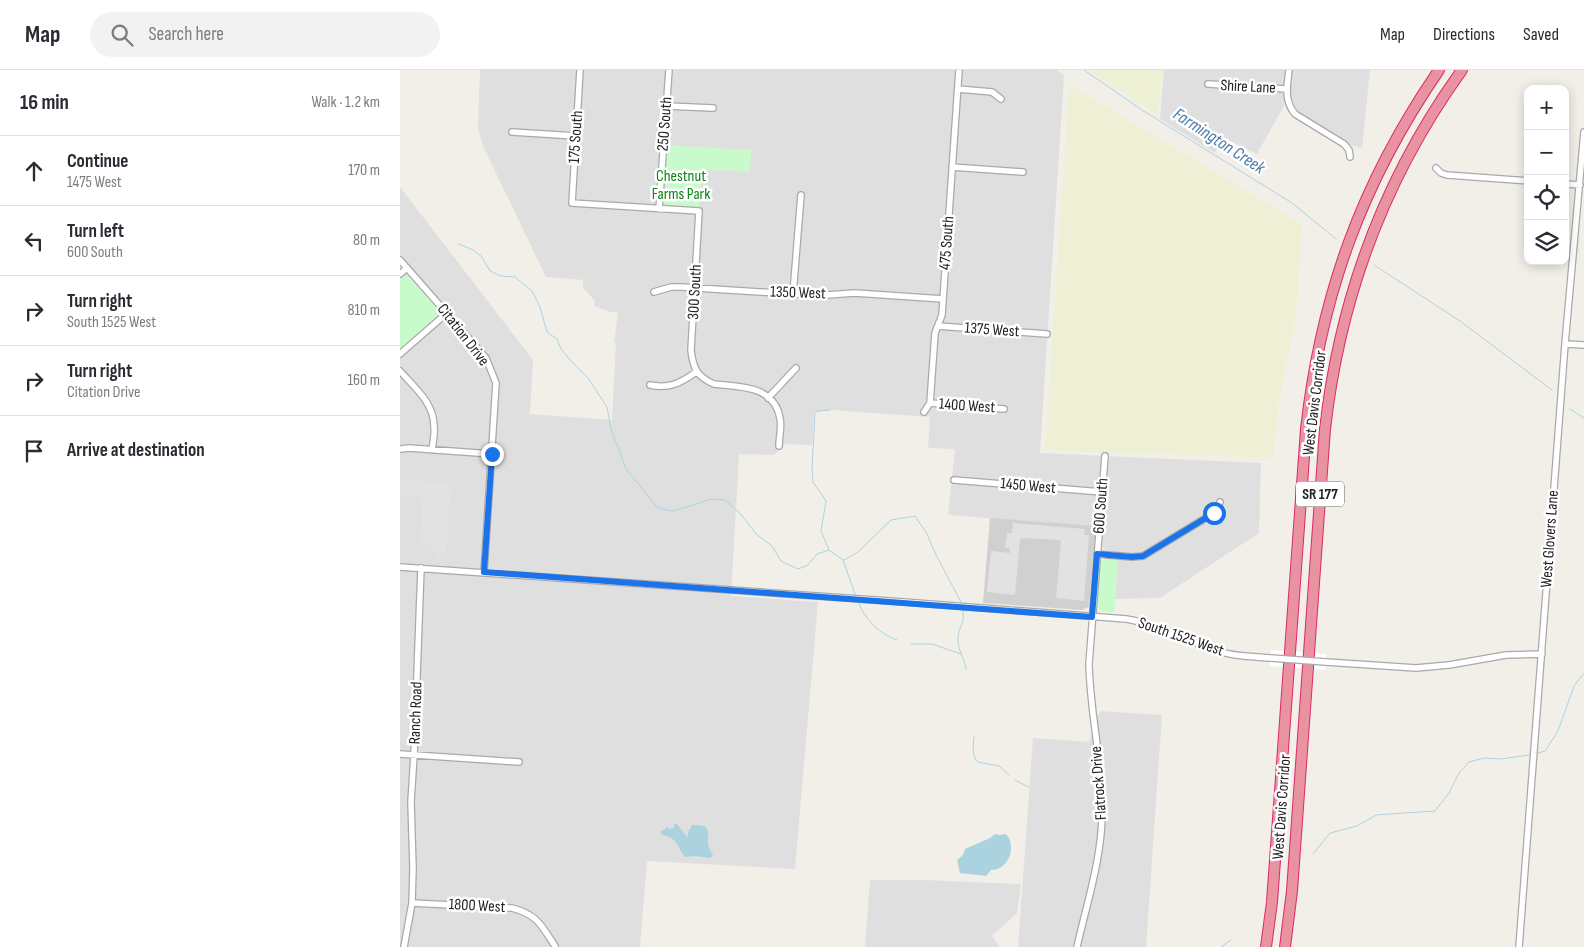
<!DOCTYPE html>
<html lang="en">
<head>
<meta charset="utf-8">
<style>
	:root { --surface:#fff; --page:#f2f2f3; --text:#2b2b33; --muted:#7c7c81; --line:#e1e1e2 }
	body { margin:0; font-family:"Sofia Sans Condensed",sans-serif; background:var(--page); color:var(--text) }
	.controls { position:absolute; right:15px; top:15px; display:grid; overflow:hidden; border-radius:10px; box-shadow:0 2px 12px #0003 }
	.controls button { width:45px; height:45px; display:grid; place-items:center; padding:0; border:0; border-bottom:1px solid var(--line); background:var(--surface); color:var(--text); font:25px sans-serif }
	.stop { position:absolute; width:15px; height:15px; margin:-11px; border:4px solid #1a73e8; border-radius:50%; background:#fff }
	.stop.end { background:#1a73e8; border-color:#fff; box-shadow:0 1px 5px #0008 }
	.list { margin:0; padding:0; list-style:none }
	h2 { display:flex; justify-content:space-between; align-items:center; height:65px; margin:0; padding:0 20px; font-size:21px }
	h2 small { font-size:16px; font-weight:400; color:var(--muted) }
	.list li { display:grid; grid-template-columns:32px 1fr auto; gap:15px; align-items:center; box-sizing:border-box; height:70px; padding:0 20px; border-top:1px solid var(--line) }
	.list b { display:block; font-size:19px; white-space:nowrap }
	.list p { margin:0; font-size:16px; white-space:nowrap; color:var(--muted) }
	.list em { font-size:16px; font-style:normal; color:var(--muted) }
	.icon { flex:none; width:28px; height:28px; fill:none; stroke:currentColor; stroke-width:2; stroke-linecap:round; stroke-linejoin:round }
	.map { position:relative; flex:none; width:1184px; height:877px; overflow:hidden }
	header { display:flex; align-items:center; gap:30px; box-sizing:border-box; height:70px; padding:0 25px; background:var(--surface); border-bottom:1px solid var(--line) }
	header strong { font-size:24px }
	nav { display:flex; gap:28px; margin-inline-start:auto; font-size:18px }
	.search { width:350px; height:45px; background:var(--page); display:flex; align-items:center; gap:12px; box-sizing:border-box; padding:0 18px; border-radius:28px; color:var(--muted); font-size:19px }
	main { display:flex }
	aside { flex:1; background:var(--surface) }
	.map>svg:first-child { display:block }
	.residential { fill:#e0dfdf }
	.religious { fill:#d0d0d0 }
	.farmland { fill:#eef0d5 }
	.park { fill:#c8facc }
	.parking { fill:#e2e2e2 }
	.water { fill:#aad3df }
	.pier { fill:#fff }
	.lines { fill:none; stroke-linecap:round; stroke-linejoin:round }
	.stream { stroke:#aad3df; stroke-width:1 }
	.street-casing { stroke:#a9a9a9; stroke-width:8 }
	.highway-casing { stroke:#dc2a67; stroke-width:12 }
	.street { stroke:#fff; stroke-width:5.5 }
	.highway { stroke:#e892a2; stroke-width:10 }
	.street-bridge-casing { stroke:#a9a9a9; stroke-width:8; stroke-linecap:butt }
	.street-bridge { stroke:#fff; stroke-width:5.5 }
	.route { stroke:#1a73e8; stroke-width:6 }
	.labels { text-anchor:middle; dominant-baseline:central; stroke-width:5; stroke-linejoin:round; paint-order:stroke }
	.shield { fill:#fff; stroke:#646464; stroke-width:1 }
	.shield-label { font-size:15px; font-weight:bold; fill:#222 }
	.street-label { font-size:16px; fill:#222; stroke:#fff }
	.park-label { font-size:16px; fill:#0c8416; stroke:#fff }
	.water-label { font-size:18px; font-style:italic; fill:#4a7aab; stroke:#fff }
</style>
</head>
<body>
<header>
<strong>Map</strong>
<div class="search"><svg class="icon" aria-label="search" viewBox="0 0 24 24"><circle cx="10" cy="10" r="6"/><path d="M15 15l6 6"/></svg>Search here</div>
<nav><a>Map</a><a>Directions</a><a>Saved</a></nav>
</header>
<main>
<aside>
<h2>16 min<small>Walk · 1.2 km</small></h2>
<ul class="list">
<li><svg class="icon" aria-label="ahead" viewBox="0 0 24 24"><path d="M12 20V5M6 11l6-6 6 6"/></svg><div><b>Continue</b><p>1475 West</p></div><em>170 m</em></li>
<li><svg class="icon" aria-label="left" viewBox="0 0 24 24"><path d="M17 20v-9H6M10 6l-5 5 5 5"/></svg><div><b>Turn left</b><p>600 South</p></div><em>80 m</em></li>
<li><svg class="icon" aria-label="right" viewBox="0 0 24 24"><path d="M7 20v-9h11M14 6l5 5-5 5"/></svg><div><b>Turn right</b><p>South 1525 West</p></div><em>810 m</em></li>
<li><svg class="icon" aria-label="right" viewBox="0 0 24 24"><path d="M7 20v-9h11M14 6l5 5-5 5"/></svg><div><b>Turn right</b><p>Citation Drive</p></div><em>160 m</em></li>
<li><svg class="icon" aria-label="arrive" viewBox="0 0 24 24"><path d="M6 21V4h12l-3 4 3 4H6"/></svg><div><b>Arrive at destination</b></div></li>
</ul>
</aside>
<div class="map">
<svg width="1184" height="877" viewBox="0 0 1184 877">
	<rect width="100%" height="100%" fill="#f2efe9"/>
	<!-- residential -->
	<path class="residential" d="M80 0H656L664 5 640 383 861 393 859 463 760 528 715 529 718 482 707 481 702 477 703 457 548 445 555 379 528 378 530 347 431 340 414 342 412 375 386 374 374 385 339 384 331 526 418 532 395 799 247 791 240 877H0V117L133 290 130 344 212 350 216 273H214L218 242H210L194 236 195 231 183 218V210L146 207 83 76 78 58Z
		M764 0H970L962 78 950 75 885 34 857 84 824 68 815 83 760 49Z
		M700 641 762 645 746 877H618L633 668 689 672Z
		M470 810H525L621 814 617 843 592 866 600 877H465Z"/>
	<!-- religious -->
	<path class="religious" d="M590 448 696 456 689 537 682 540 583 533Z"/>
	<!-- farmland -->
	<path class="farmland" d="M689 0H762L758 45Z
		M669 14 902 154 896 248 879 332 873 388 645 380Z"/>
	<!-- park -->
	<path class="park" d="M264 75 351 80 350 102 302 99 299 141 259 139Z
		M6 206 10 207 39 241V248L0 281V208Z
		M706 488 718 489 714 543 701 541 697 536 700 493 701 491Z"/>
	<!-- parking -->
	<path class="parking" d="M0 410 47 413 46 419 50 420 46 483H42V487H36V482H33V475H20L23 427 0 425Z
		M613 453 685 459 684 465H689L684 531 656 528 661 472 659 470 623 468 620 469 615 525 587 522 591 481 610 483V478H605L607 463H612Z"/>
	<!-- water -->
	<path class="water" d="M274 754H277L287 767 289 760 292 755C316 754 305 766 309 778 310 780 312 783 313 785L310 788 294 786 285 787C274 773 281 771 261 764V761L264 760 267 757 269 759 274 758Z
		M595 764 600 765 606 764C617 776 609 800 591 800L586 806 560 803 557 790 563 785 565 779 590 768Z"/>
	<!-- pier -->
	<path class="pier" d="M871 580 926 584 925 600 870 596Z"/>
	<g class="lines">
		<!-- stream -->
		<path class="stream" d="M684 0 742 40 892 133 936 169
			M59 174 73 180 81 186 90 201 101 206 115 207 132 221 140 237 147 262 157 269 161 279 172 292 188 308 207 337 211 359 226 399 258 438 272 441 294 435 310 429 325 430 340 443 357 465 372 476 381 491 398 499 408 495 417 484 429 480 443 490 455 524
			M974 195 1060 251 1152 320
			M1170 339 1184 348
			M429 480 421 461 426 431 413 412 412 397 415 343 417 341 430 340
			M444 490 458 482 491 450 515 446 527 464 535 483 561 532
			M459 533C464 549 481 565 497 570
			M563 541C565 555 558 557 558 568 557 579 565 589 566 599
			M511 574H532L561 584
			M574 667 573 680 575 689 578 692 599 696 609 705
			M1138 683 1145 681 1158 661 1174 616 1184 603
			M615 710 628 717
			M913 784 930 763 957 756 976 745 1035 741 1049 723 1059 703 1069 692 1084 688 1101 689 1129 685
			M821 877 831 870"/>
		<!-- street casing -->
		<g class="street-casing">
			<path id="street" d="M180 0 172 133 299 141 291 280C293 298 297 307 314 314 339 317 374 315 380 348 382 357 379 367 379 376
				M889 0C887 16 884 31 895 44L944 74 949 80 950 87
				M808 14 887 19
				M558 19 592 22 601 29
				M266 36 313 38
				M112 62 176 66
				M552 97 623 102
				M1036 98 1041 103 1047 105 1128 111
				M1165 114 1180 115
				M259 139 269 0
				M0 190 86 288 96 313 84 502
				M0 204 7 198
				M254 222 271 217H281L393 224 427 225 455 223 543 229
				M393 224 401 125
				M538 256 647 264
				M1165 274 1184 275
				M0 284 47 243
				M0 301C14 317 34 333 34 356 35 364 33 372 32 380
				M250 315C269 319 281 313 296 302
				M368 328 396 298
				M530 333 604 339
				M524 342 530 333 535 263 542 245 559 0
				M0 379 9 378 92 384
				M554 410 702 422
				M697 484 732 487 743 486 814 443 818 437 820 432
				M0 497 504 532 726 549C757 554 785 570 814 580 832 586 852 587 871 588
				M926 592 1016 598 1049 595 1106 585 1142 584
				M0 684 119 692
				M12 833 112 838C138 845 141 855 155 876
				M4 877 12 833 13 798 11 732 14 685 21 498
				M677 877C687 832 703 785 702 738 702 690 690 642 689 594L705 386
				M1119 877 1165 274 1184 62"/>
		</g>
		<!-- highway casing -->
		<g class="highway-casing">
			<path id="highway" d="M866 877 872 832 906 359C921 225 962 112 1039 0
				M885 877 892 821 925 359C940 227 984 108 1062 0"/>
		</g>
		<!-- street -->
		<use href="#street" class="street"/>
		<!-- highway -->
		<use href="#highway" class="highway"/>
		<!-- street-bridge casing -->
		<g class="street-bridge-casing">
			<path id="street-bridge" d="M871 588 926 592"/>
		</g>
		<!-- street-bridge -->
		<use href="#street-bridge" class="street-bridge"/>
	</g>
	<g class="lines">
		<!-- route -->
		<path class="route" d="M92 384 84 502 692 547 697 484 732 487 743 486 814 443"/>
	</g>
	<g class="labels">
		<!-- shield labels -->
		<rect class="shield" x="896" y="411.5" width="48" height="25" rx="4"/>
		<g class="shield-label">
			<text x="920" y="424">SR 177</text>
		</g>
		<!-- street labels -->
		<g class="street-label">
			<text transform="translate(848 17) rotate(3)">Shire Lane</text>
			<text transform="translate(265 54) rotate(-86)">250 South</text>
			<text transform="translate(176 67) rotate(-86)">175 South</text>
			<text transform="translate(547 173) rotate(-86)">475 South</text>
			<text transform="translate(295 222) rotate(-87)">300 South</text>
			<text transform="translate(398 223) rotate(2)">1350 West</text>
			<text transform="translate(592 260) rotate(4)">1375 West</text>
			<text transform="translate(63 265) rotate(52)">Citation Drive</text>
			<text transform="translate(915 333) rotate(-83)">West Davis Corridor</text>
			<text transform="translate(567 336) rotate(4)">1400 West</text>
			<text transform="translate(628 416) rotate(5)">1450 West</text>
			<text transform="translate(701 436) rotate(-86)">600 South</text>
			<text transform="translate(1150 469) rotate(-86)">West Glovers Lane</text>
			<text transform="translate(781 567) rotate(19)">South 1525 West</text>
			<text transform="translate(16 643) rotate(-88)">Ranch Road</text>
			<text transform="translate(699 713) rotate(-94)">Flatrock Drive</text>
			<text transform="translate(882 737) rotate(-86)">West Davis Corridor</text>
			<text transform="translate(77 836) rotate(3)">1800 West</text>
		</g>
		<!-- park labels -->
		<g class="park-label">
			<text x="281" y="106">Chestnut<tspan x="281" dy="18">Farms Park</tspan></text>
		</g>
		<!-- water labels -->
		<g class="water-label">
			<text transform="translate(819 71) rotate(33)">Farmington Creek</text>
		</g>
	</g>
</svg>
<div class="controls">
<button>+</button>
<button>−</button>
<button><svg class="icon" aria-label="locate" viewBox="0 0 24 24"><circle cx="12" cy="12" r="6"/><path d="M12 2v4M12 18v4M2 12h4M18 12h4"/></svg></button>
<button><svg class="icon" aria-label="layers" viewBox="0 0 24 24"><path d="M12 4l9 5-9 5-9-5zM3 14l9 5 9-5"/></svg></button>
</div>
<div class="stop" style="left:814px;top:443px"></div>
<div class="stop end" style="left:92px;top:384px"></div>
</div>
</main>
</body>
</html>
